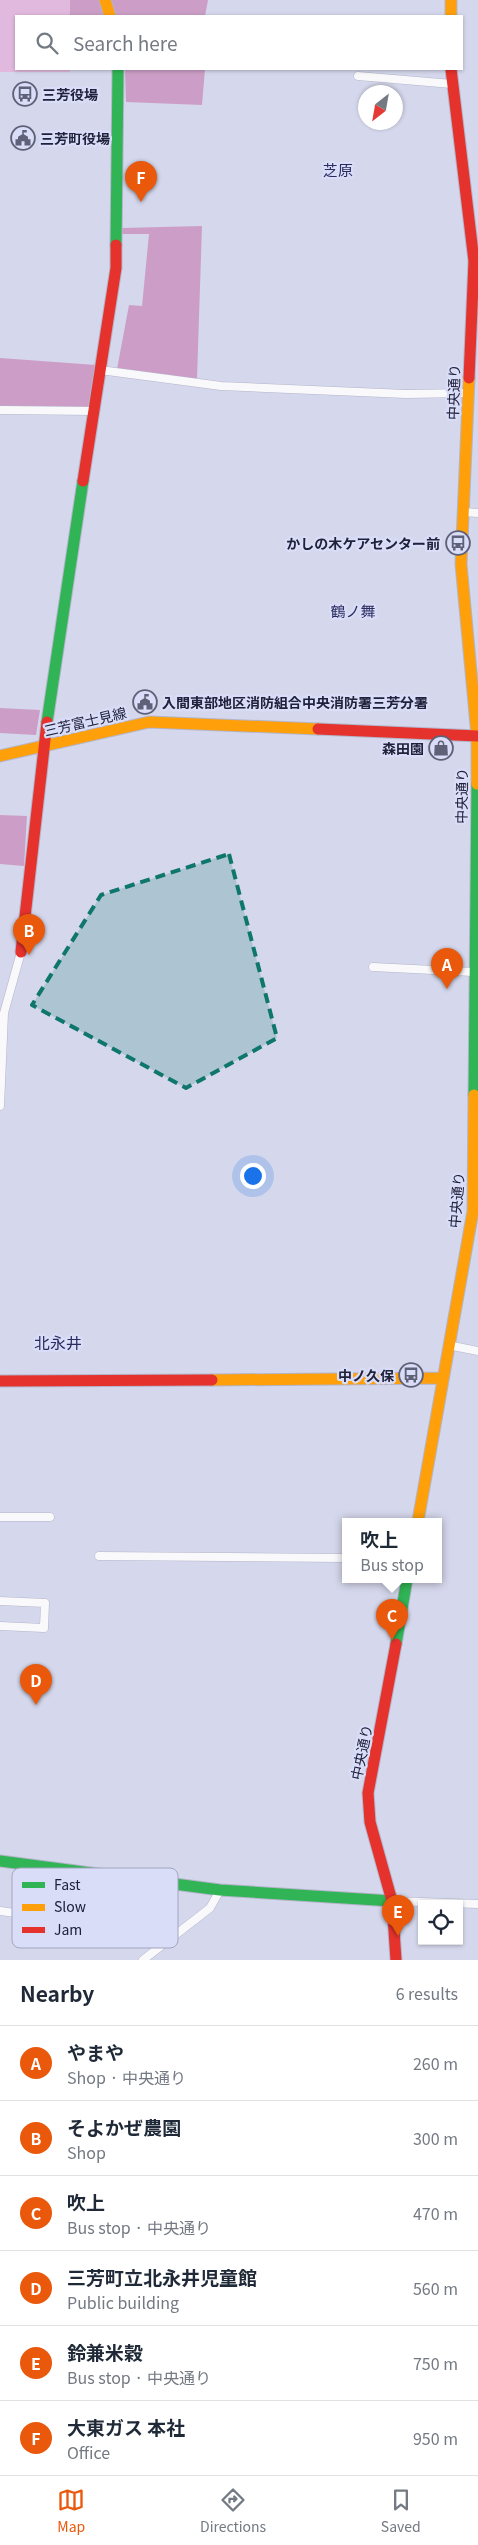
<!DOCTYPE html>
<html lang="en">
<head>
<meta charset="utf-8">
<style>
	:root { --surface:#fff; --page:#f2f2f3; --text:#1f2937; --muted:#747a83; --line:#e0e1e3; --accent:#ea580c }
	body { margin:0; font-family:Georgia,"Noto Sans JP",serif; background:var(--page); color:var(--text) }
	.controls { position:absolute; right:15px; bottom:15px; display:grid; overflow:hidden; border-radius:0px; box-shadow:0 1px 4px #0004 }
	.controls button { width:45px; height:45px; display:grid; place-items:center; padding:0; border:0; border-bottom:1px solid var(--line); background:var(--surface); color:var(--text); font:25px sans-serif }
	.compass { position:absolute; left:358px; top:85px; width:45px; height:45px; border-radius:50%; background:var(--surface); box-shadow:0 1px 4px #0004; rotate:211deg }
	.you { position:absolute; left:252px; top:1175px; width:18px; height:18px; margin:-12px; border:4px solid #fff; border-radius:50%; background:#1a73e8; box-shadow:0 0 0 8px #1a73e833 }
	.badge { display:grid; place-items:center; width:32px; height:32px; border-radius:50%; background:var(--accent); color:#fff; font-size:16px; font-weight:700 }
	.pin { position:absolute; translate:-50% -41px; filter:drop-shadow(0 1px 2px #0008) }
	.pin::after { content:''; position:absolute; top:26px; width:18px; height:15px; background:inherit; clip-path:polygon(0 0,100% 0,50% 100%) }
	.popup { position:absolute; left:342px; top:1518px; width:100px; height:65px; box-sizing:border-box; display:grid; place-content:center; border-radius:0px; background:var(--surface); filter:drop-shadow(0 1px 4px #0005); font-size:16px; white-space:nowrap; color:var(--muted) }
	.popup b { font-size:19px; color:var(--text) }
	.popup::after { content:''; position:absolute; left:50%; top:100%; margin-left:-10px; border:10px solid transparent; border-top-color:var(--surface) }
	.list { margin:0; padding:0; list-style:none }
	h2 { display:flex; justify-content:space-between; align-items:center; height:65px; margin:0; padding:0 20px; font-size:21px }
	h2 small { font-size:16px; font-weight:400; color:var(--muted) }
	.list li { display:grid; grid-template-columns:32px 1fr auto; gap:15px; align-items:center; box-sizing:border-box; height:75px; padding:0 20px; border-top:1px solid var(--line) }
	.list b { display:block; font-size:19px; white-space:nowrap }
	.list p { margin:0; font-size:16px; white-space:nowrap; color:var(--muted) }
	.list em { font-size:16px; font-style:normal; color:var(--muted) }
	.icon { flex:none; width:28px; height:28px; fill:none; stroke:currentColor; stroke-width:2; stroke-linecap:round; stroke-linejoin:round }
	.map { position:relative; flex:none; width:478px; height:1960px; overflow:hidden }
	.search { position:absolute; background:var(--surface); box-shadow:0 1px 4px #0004; left:15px; right:15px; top:15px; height:55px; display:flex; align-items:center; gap:12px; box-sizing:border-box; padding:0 18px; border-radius:0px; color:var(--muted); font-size:19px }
	.sheet { height:515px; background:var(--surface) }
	nav { display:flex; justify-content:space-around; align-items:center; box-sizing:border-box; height:70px; border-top:1px solid var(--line); background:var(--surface); font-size:14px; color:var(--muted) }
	nav a { display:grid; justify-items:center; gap:2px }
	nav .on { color:var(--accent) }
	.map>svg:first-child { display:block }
	.green { fill:#e2b9de }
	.forest { fill:#cc9ec7 }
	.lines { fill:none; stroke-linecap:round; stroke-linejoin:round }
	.street-casing { stroke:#b3b5ca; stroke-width:9 }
	.fast-casing { stroke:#b3b5ca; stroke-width:13 }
	.slow-casing { stroke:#b3b5ca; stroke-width:13 }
	.jam-casing { stroke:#b3b5ca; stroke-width:13 }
	.street { stroke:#f9f9fc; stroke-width:8 }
	.fast { stroke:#30b455; stroke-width:11 }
	.slow { stroke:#ff9f0a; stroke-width:11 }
	.jam { stroke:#e5322d; stroke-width:11 }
	.marked { fill:#0f766e; fill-opacity:0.2; stroke:#0f766e; stroke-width:4; stroke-dasharray:10 6; stroke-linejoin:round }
	.labels { text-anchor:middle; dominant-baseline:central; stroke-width:4.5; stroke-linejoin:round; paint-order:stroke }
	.poi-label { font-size:14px; font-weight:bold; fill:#20213a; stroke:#daddf8; text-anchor:start }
	.street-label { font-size:14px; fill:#20213a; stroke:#daddf8 }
	.neighbourhood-label { font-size:15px; fill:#2b2b5f; stroke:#daddf8 }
	.quarter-label { font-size:16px; fill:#2b2b5f; stroke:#daddf8 }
	.key { fill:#daddf8; stroke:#a2a5bf; stroke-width:1 }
	.key-label { font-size:14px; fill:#20213a }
</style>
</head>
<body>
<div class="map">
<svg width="478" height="1960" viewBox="0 0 478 1960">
	<rect width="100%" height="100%" fill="#d5d7ec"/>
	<!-- green -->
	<path class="green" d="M0 0H70V16H16V69H70V72H0Z"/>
	<!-- forest -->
	<path class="forest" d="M70 0H208L205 16H70Z
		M125 69H205L202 105 126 102Z
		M202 226 197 379 117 369 129 305 142 306 149 234H122V228Z
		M0 358 96 365 89 408 0 407Z
		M0 708 40 710 36 735 0 733Z
		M0 815 27 816 24 866 0 864Z"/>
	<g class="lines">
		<!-- street casing -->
		<g class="street-casing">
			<path id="street" d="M358 76 452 84
				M100 370 221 386 406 394 468 393
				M0 410 94 411
				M463 512 478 513
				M373 967 473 972
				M0 1106 4 1013 21 952
				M448 1345 478 1351
				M0 1517H50
				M99 1556 346 1558
				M0 1601 45 1603 44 1628 0 1626
				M392 1901 478 1904
				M0 1911 44 1917
				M143 1960 210 1908 220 1890"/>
		</g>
		<!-- fast casing -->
		<g class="fast-casing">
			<path id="fast" d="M116 245 118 69
				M47 722 83 481
				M474 1095 477 784
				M396 1644 407 1579
				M0 1861 220 1890 392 1901"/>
		</g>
		<!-- slow casing -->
		<g class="slow-casing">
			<path id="slow" d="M105 0 110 16
				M451 0V16
				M469 378 461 564 477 736V784
				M0 756 149 722 318 729
				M212 1380 442 1378
				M418 1521 473 1211 474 1095"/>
		</g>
		<!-- jam casing -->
		<g class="jam-casing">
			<path id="jam" d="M451 69 474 261 469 378
				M83 481 116 268V245
				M318 729 478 736
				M21 952 47 722
				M0 1381 212 1380
				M396 1960 392 1901 370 1822 368 1793 396 1644"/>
		</g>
		<!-- street -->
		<use href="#street" class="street"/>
		<!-- fast -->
		<use href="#fast" class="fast"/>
		<!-- slow -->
		<use href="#slow" class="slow"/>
		<!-- jam -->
		<use href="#jam" class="jam"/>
	</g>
	<!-- marked area -->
	<path class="marked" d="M229 854 277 1038 186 1088 32 1005 101 895Z"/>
	<!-- icons -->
	<defs>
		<g id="bus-ring" transform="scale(1.25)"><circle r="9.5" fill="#daddf8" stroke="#5f6178" stroke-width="1.5"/><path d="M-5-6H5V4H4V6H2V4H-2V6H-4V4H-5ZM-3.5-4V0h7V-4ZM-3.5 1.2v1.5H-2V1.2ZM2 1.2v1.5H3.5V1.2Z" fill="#5f6178"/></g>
		<g id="civic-ring" transform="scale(1.25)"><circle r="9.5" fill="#daddf8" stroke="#5f6178" stroke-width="1.5"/><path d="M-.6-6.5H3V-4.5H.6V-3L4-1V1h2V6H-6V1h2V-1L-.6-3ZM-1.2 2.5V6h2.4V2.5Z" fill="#5f6178"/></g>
		<g id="shop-ring" transform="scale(1.25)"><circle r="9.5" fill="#daddf8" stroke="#5f6178" stroke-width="1.5"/><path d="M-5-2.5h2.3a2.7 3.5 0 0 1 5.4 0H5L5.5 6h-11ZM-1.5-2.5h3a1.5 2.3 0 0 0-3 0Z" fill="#5f6178"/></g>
	</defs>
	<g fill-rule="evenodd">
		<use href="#bus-ring" x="25" y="94"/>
		<use href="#civic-ring" x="23" y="138"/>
		<use href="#bus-ring" x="458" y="543"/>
		<use href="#civic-ring" x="145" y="702"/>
		<use href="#shop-ring" x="441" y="748"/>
		<use href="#bus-ring" x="411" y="1375"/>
	</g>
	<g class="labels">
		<!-- poi labels -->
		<g class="poi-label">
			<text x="42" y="94">三芳役場</text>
			<text x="40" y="138">三芳町役場</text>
			<text x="440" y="543" text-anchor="end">かしの木ケアセンター前</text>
			<text x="162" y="702">入間東部地区消防組合中央消防署三芳分署</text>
			<text x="424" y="748" text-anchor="end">森田園</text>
			<text x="394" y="1375" text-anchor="end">中ノ久保</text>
		</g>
		<!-- street labels -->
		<g class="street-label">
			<text transform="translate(453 392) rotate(-88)">中央通り</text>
			<text transform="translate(85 721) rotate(-13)">三芳富士見線</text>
			<text transform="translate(461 796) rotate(-89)">中央通り</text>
			<text transform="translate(456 1200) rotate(-85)">中央通り</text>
			<text transform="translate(361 1752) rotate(-78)">中央通り</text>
		</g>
		<!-- neighbourhood labels -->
		<g class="neighbourhood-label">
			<text x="338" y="169">芝原</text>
			<text x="353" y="610">鶴ノ舞</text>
		</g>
		<!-- quarter labels -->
		<g class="quarter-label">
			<text x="58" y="1342">北永井</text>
		</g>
	</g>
	<!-- legend -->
	<rect x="12" y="1868" width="166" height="80" rx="8" class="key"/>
	<rect x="22" y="1882" width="23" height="6" fill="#30b455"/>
	<rect x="22" y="1904" width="23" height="7" fill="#ff9f0a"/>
	<rect x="22" y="1927" width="23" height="6" fill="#e5322d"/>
	<g class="key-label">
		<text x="54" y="1890">Fast</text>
		<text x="54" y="1912">Slow</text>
		<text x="54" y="1935">Jam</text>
	</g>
</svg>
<div class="controls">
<button><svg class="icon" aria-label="locate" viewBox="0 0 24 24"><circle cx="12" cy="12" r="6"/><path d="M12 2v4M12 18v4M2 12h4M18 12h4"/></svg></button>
</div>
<svg class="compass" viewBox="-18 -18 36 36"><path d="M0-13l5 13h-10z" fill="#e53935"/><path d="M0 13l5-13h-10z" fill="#747a83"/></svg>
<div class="you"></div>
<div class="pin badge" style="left:447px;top:989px">A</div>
<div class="pin badge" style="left:29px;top:955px">B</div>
<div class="pin badge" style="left:392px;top:1640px">C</div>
<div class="popup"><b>吹上</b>Bus stop</div>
<div class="pin badge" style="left:36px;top:1705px">D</div>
<div class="pin badge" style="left:398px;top:1936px">E</div>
<div class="pin badge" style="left:141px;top:202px">F</div>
<div class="search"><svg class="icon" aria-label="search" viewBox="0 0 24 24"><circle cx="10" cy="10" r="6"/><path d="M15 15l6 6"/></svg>Search here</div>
</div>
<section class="sheet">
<h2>Nearby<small>6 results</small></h2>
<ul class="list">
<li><span class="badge">A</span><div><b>やまや</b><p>Shop · 中央通り</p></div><em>260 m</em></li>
<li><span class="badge">B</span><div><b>そよかぜ農園</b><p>Shop</p></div><em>300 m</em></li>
<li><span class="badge">C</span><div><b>吹上</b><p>Bus stop · 中央通り</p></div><em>470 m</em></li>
<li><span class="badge">D</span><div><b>三芳町立北永井児童館</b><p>Public building</p></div><em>560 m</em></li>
<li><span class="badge">E</span><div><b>鈴兼米穀</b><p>Bus stop · 中央通り</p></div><em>750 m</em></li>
<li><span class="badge">F</span><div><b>大東ガス 本社</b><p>Office</p></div><em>950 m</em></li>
</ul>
</section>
<nav>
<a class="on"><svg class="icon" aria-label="map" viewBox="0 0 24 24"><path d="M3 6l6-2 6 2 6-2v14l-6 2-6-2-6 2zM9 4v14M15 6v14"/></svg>Map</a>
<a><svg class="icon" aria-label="directions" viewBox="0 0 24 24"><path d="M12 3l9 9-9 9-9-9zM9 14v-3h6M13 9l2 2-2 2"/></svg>Directions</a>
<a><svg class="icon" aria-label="saved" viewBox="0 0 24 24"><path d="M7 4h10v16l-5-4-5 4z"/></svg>Saved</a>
</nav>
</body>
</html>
